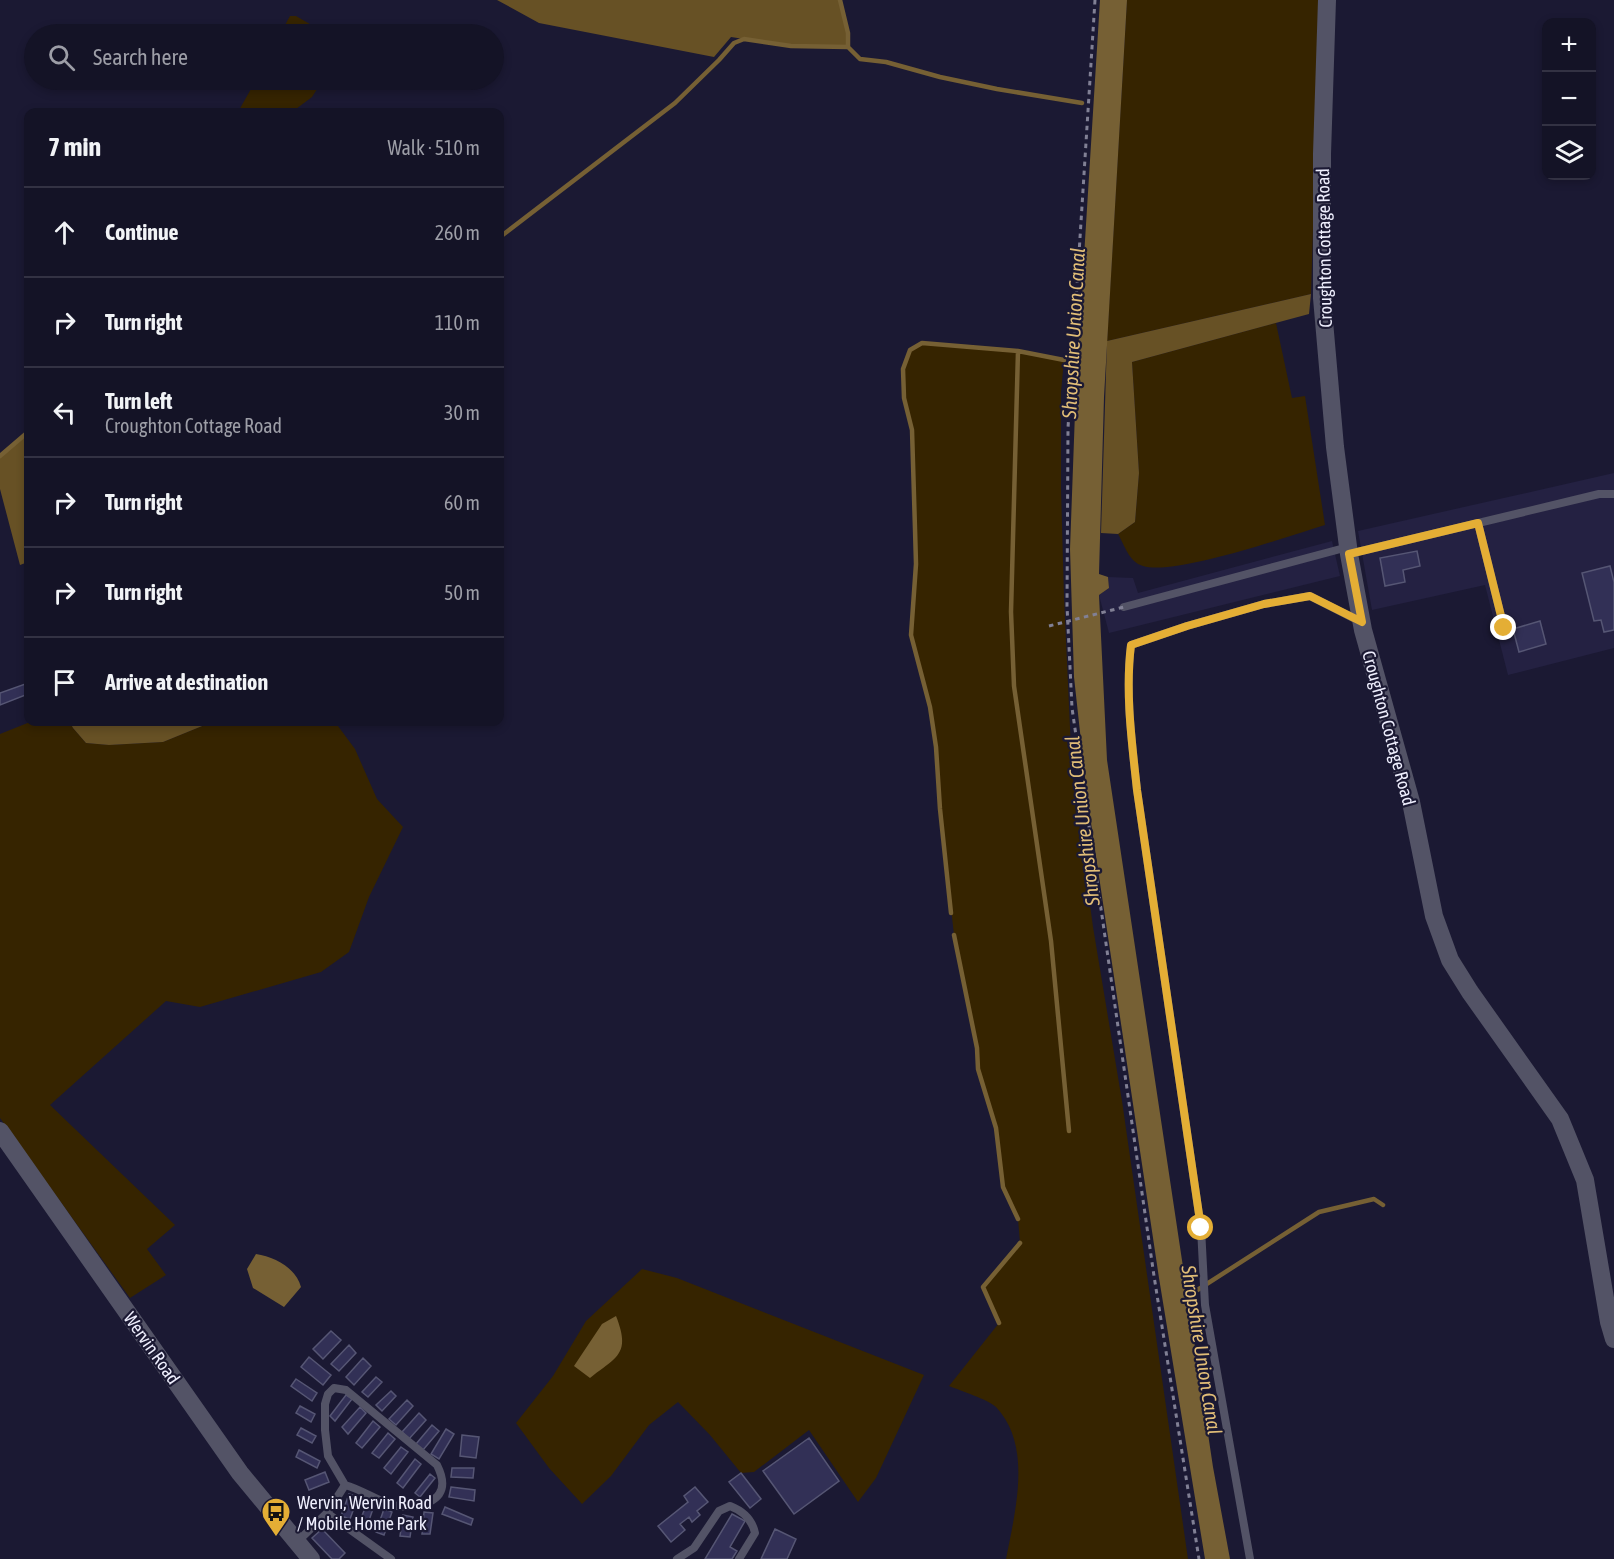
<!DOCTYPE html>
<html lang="en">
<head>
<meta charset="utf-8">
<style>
	:root { --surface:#141326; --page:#212032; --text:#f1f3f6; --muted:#9d9ea7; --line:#333243 }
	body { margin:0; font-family:"Asap Condensed",sans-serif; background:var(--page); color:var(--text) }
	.controls { position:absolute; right:18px; top:18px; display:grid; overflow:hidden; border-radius:12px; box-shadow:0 3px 9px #0003 }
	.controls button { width:54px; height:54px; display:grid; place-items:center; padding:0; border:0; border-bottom:2px solid var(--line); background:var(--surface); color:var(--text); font:30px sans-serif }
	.stop { position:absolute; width:18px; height:18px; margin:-14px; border:4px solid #e4ae35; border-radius:50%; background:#fff }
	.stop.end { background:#e4ae35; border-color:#fff; box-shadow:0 2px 6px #0008 }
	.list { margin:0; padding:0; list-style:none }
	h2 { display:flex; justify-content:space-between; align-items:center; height:78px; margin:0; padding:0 24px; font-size:26px }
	h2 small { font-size:20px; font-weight:400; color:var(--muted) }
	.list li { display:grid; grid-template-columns:39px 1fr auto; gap:18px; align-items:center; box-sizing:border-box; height:90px; padding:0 24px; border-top:2px solid var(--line) }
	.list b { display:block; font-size:22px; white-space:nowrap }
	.list p { margin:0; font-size:20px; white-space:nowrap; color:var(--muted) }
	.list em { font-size:20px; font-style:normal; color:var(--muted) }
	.icon { flex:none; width:33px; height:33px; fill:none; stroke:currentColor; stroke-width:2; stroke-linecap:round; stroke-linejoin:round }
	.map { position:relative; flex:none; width:1614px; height:1559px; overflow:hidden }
	.search { position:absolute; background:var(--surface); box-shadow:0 3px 9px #0003; left:24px; top:24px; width:480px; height:66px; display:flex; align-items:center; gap:15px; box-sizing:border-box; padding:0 21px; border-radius:33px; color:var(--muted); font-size:22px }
	.panel { position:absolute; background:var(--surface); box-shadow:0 3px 9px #0003; left:24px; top:108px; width:480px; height:618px; border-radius:12px }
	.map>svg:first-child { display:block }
	.built { fill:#242142 }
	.green { fill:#362400 }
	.forest { fill:#675125 }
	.water { fill:#766034 }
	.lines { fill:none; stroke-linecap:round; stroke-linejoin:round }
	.stream { stroke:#766034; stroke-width:4.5 }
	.building { fill:#323056; stroke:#565674; stroke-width:1.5 }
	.path { stroke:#818095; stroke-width:3; stroke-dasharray:4.5 4.5; stroke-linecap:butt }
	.service { stroke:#535366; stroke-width:8 }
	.tertiary { stroke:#535366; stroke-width:18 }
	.path-bridge { stroke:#818095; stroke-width:3; stroke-dasharray:4.5 4.5; stroke-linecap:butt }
	.route { stroke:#e4ae35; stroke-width:8 }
	.labels { text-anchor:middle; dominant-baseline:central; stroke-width:4.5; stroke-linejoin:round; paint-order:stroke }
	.street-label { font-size:18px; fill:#eeeefd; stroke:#1b1933 }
	.poi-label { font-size:18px; fill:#eeeefd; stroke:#1b1933; text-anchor:start }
	.water-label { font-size:20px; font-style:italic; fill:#e1bd77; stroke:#1b1933 }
</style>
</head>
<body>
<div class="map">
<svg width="1614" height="1559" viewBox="0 0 1614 1559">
	<rect width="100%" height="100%" fill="#1b1933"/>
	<!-- built -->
	<path class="built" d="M1614 473V648L1508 675 1485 585 1372 610 1358 531Z
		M1332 541 1340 576 1109 633 1099 595 1109 588 1108 577 1133 578 1138 593Z"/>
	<!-- green -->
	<path class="green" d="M1127 0H1320L1311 294 1107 341Z
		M290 16H296L327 34H280Z
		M256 80H323L312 97 292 112H238Z
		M1276 323 1292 398 1305 396 1325 525C1289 536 1175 576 1143 566 1129 562 1125 546 1118 534L1135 522 1139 473 1132 362Z
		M922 343 1018 351 1064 360 1061 392V489L1064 597 1072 771 1093 927 1122 1101 1188 1559H1006C1015 1512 1033 1446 996 1407 987 1399 961 1391 949 1386L999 1323 983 1287 1020 1243 1018 1219 1003 1187 996 1128 978 1069 977 1048 954 935 940 809 936 747 930 707 911 635 916 565 915 529 912 430 904 398 903 369 910 350Z
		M30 722H70L73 728 86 743 109 745 163 742 212 722H335L355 749 377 799 403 827 369 897 349 952 321 972 200 1007 166 1001 50 1105 175 1225 147 1249 166 1275 130 1298 0 1118V734Z
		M642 1269 677 1278 924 1375 876 1478 858 1502 809 1430 754 1472 741 1473 710 1435 678 1402 649 1425 611 1476 582 1504 549 1468 516 1423 553 1376 586 1321Z"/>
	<!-- forest -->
	<path class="forest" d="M497 0H840L848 33V47L791 46 731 37 714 57 539 23Z
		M1311 294 1309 314 1132 362 1139 473 1135 522 1118 534 1101 533 1107 341Z
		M28 432V562L20 565 0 489V456Z
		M70 722H212L163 742 109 745 86 743 73 728Z"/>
	<!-- water -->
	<path class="water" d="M1100 0H1127L1104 397 1099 574 1108 577 1109 588 1099 595 1107 760 1213 1467 1230 1559H1205L1159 1278 1087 796 1074 677 1070 549 1076 385Z
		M256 1254C275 1257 296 1268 301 1287L284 1307 253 1288 247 1269Z
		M616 1316C631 1354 617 1357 590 1378L574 1366 602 1324Z"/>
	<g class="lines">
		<!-- stream -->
		<path class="stream" d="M840 0 848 33V47
			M500 237 675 103 719 60 734 43 744 39 791 46 848 47 860 59 886 62 940 77 997 89 1082 103
			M1018 351 1011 612 1014 686 1051 941 1069 1131
			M0 456 28 432
			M951 913 940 809 936 747 930 707 911 635 916 564 915 529 912 430 904 398 903 369 910 350 922 343 1018 351 1064 360
			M954 935 977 1048 978 1069 996 1128 1003 1187 1018 1219
			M1188 1296 1319 1212 1374 1199 1383 1205
			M999 1323 983 1287 1020 1243"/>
	</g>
	<!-- building -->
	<path class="building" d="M1417 551 1420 566 1403 570 1405 582 1385 586 1380 558Z
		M1610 566 1614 582V630L1604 632 1601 620 1594 621 1582 573Z
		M1540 621 1546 644 1519 652 1513 629Z
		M28 683V694L0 705V693Z
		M331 1331 341 1340 323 1359 313 1349Z
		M349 1345 356 1353 339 1371 331 1364Z
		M309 1357 331 1375 323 1385 301 1367Z
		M363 1358 371 1366 354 1385 346 1377Z
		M376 1377 382 1382 368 1397 362 1392Z
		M296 1379 317 1393 312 1401 291 1386Z
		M391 1391 396 1396 382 1411 376 1405Z
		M346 1395 352 1399 335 1421 330 1416Z
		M407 1400 413 1406 396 1425 389 1419Z
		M300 1406 315 1414 311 1422 296 1413Z
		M360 1407 366 1413 348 1434 342 1427Z
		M419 1413 426 1420 409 1439 402 1432Z
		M373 1421 380 1427 362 1448 356 1443Z
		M432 1425 439 1431 423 1450 416 1444Z
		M301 1428 316 1436 312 1443 297 1435Z
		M446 1429 454 1434 439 1459 431 1454Z
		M388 1433 395 1439 379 1458 372 1453Z
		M462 1435 479 1437 476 1458 460 1456Z
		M809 1438 839 1481 794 1514 763 1471Z
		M401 1447 408 1452 391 1474 384 1468Z
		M299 1450 320 1461 317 1468 296 1457Z
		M415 1459 421 1464 403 1488 397 1483Z
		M452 1468H474L473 1478 451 1477Z
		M325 1472 329 1482 309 1490 305 1480Z
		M741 1473 761 1499 750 1508 729 1482Z
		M430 1474 435 1478 420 1497 415 1493Z
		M451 1487 475 1490 474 1501 449 1497Z
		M695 1487 708 1502 697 1511 700 1515 692 1522 689 1517 680 1524 685 1530 671 1542 658 1526 688 1502 684 1496Z
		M349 1494 358 1497 350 1519 341 1516Z
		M367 1503 374 1506 366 1529 358 1526Z
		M445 1507 473 1519 471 1525 442 1514Z
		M384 1509 392 1512 384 1535 376 1532Z
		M424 1512 433 1513 430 1534H422Z
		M732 1514 745 1521 730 1547 737 1551 732 1559H705Z
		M403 1515 413 1517 410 1537 400 1536Z
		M322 1529 345 1553 339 1559H332L312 1538Z
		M775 1529 796 1539 787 1559H761Z"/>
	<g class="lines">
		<!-- path -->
		<path class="path" d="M1095 0 1068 428 1067 606 1072 708 1154 1276 1199 1559"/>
		<!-- service -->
		<path class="service" d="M1478 523 1504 628
			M1349 554 1599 494H1614
			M1124 607 1348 547
			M327 1513 391 1559
			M297 1542 327 1513 345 1485 328 1456 325 1430V1404L328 1394 334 1388 346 1390 437 1465C450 1491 438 1503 412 1506 407 1506 402 1507 398 1506 379 1503 364 1490 345 1485
			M677 1559 694 1548 719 1511 730 1506C743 1511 752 1519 755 1533L739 1559
			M1250 1559 1205 1305 1201 1228 1137 790C1132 743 1125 692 1131 645L1187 626 1264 604 1310 596 1359 621"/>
		<!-- tertiary -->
		<path class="tertiary" d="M1327 0 1322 154V298L1335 447 1349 554 1363 630 1411 802 1434 916 1450 960 1470 992 1560 1119 1585 1180 1609 1322 1614 1339
			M0 1131 240 1473 311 1559"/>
		<!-- path-bridge -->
		<path class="path-bridge" d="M1049 626 1124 607"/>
	</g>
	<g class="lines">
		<!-- route -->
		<path class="route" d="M1201 1228 1137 790C1132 743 1125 693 1131 645L1187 626 1264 604 1310 596 1362 622 1349 554 1478 523 1504 628"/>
	</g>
	<!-- icons -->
	<defs>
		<g id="bus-pin" transform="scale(1.5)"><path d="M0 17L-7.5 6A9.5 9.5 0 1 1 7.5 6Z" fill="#e4ae35" stroke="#1b1933"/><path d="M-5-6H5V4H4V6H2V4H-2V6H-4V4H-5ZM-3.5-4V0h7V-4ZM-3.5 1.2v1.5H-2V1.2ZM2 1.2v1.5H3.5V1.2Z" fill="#111"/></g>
	</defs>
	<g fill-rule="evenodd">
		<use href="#bus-pin" x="276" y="1512"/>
	</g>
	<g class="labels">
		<!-- street labels -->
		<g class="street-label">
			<text transform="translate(1324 248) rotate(-91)">Croughton Cottage Road</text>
			<text transform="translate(1389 728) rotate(75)">Croughton Cottage Road</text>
			<text transform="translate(152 1348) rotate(55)">Wervin Road</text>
		</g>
		<!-- poi labels -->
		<g class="poi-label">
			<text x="297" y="1502">Wervin, Wervin Road<tspan x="297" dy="21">/ Mobile Home Park</tspan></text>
		</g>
		<!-- water labels -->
		<g class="water-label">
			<text transform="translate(1073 333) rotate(-87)">Shropshire Union Canal</text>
			<text transform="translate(1082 821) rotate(-97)">Shropshire Union Canal</text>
			<text transform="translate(1202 1350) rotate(81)">Shropshire Union Canal</text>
		</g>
	</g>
</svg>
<div class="controls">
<button>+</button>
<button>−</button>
<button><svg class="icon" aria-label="layers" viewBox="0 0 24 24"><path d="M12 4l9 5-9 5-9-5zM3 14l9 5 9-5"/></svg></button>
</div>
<div class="stop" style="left:1201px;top:1228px"></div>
<div class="stop end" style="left:1504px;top:628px"></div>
<div class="search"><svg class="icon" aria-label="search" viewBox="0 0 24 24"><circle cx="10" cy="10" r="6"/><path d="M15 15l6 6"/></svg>Search here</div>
<section class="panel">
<h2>7 min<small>Walk · 510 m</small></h2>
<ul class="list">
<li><svg class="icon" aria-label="ahead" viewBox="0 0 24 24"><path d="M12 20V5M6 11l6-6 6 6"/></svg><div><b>Continue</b></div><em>260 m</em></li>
<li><svg class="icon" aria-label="right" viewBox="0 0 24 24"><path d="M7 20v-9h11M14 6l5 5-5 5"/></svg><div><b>Turn right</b></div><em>110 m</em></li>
<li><svg class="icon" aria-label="left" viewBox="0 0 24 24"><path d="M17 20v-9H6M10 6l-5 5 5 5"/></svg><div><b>Turn left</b><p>Croughton Cottage Road</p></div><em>30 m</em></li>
<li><svg class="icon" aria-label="right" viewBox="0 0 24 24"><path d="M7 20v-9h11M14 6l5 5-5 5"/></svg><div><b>Turn right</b></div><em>60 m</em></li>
<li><svg class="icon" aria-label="right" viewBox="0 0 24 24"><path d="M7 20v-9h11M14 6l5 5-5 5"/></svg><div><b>Turn right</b></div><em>50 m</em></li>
<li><svg class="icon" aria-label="arrive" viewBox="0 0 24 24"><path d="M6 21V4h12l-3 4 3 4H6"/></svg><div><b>Arrive at destination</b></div></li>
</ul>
</section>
</div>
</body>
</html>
